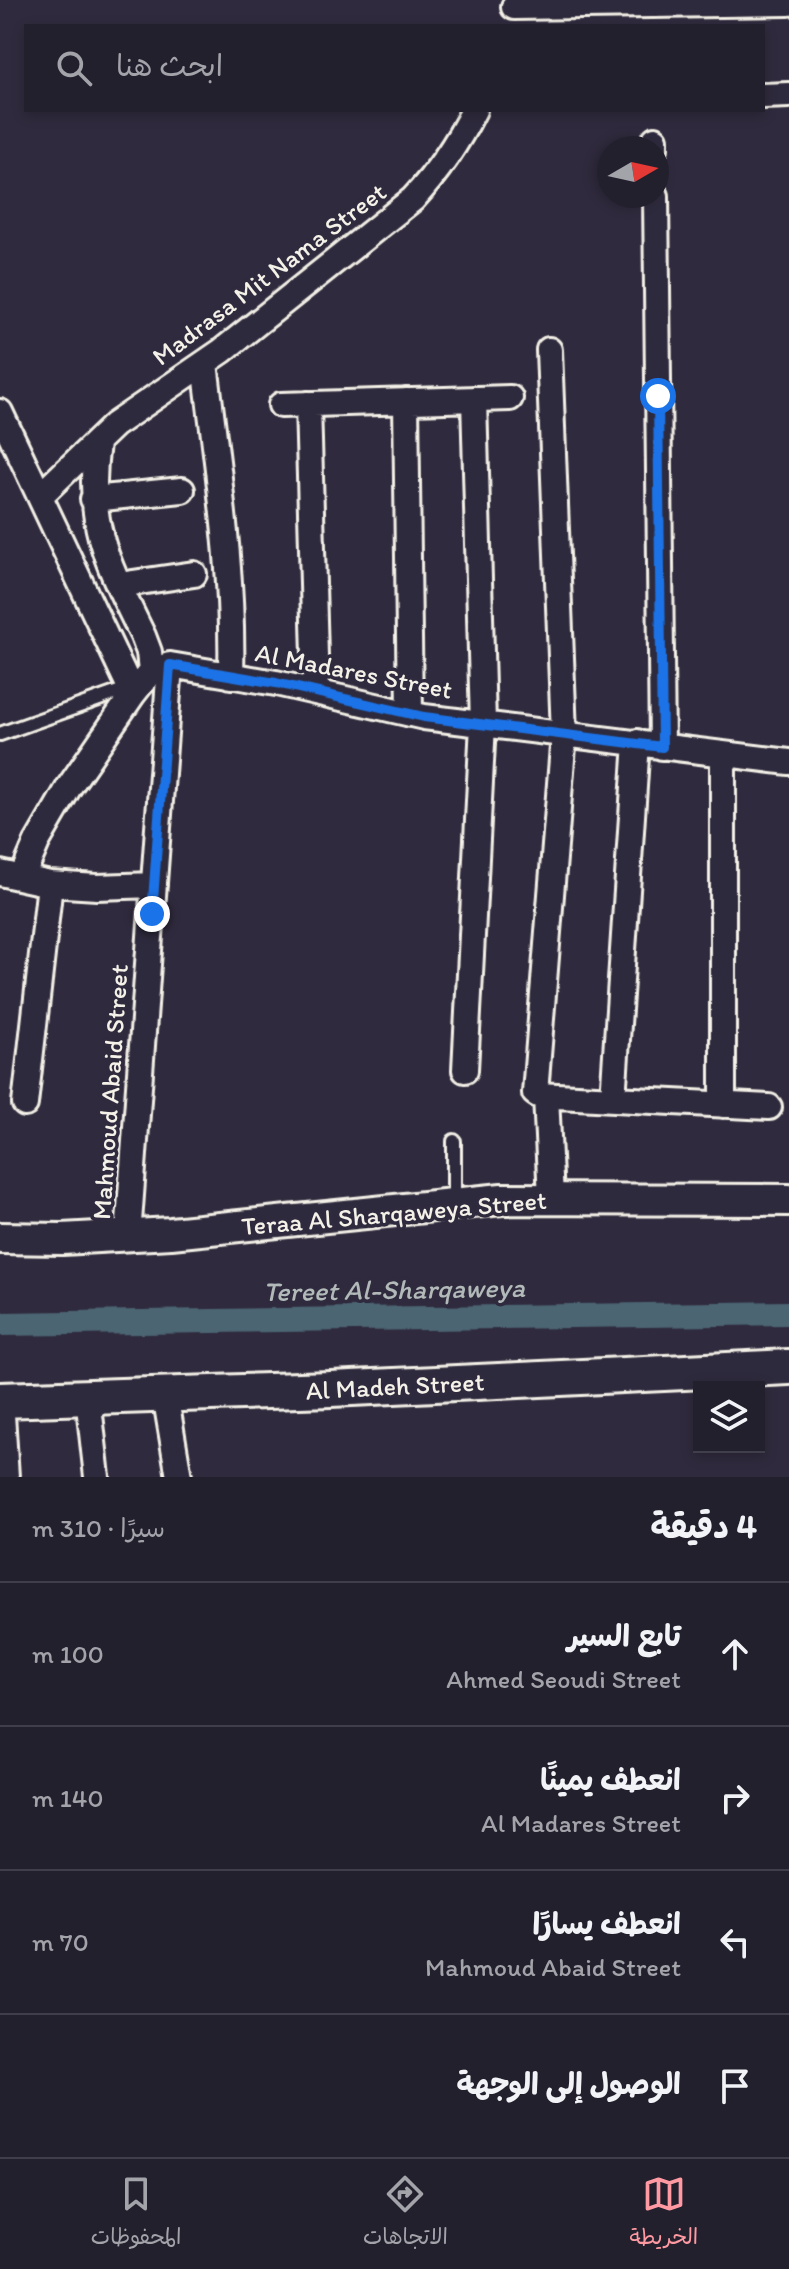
<!DOCTYPE html>
<html lang="ar">
<head>
<meta charset="utf-8">
<style>
	:root { --surface:#23202e; --page:#2b2836; --text:#f1f3f6; --muted:#a3a3aa; --line:#403e4a; --accent:#ff9aa2 }
	body { margin:0; font-family:Itim,"Playpen Sans Arabic",sans-serif; background:var(--page); color:var(--text); direction:rtl }
	.controls { position:absolute; right:24px; bottom:24px; display:grid; overflow:hidden; border-radius:0px; box-shadow:0 4px 12px #0003 }
	.controls button { width:72px; height:72px; display:grid; place-items:center; padding:0; border:0; border-bottom:2px solid var(--line); background:var(--surface); color:var(--text); font:40px sans-serif }
	.compass { position:absolute; left:597px; top:136px; width:72px; height:72px; border-radius:50%; background:var(--surface); box-shadow:0 4px 12px #0003; rotate:81deg }
	.stop { position:absolute; width:24px; height:24px; margin:-18px; border:6px solid #1a73e8; border-radius:50%; background:#fff }
	.stop.end { background:#1a73e8; border-color:#fff; box-shadow:0 2px 8px #0008 }
	.list { margin:0; padding:0; list-style:none }
	h2 { display:flex; justify-content:space-between; align-items:center; height:104px; margin:0; padding:0 32px; font-size:34px }
	h2 small { font-size:26px; font-weight:400; color:var(--muted) }
	.list li { display:grid; grid-template-columns:52px 1fr auto; gap:24px; align-items:center; box-sizing:border-box; height:144px; padding:0 32px; border-top:2px solid var(--line) }
	.list b { display:block; font-size:30px; white-space:nowrap }
	.list p { margin:0; font-size:26px; white-space:nowrap; color:var(--muted) }
	.list em { font-size:26px; font-style:normal; color:var(--muted) }
	.icon { flex:none; width:44px; height:44px; fill:none; stroke:currentColor; stroke-width:2; stroke-linecap:round; stroke-linejoin:round }
	.map { position:relative; flex:none; width:789px; height:1477px; overflow:hidden; direction:ltr }
	.search { position:absolute; background:var(--surface); box-shadow:0 4px 12px #0003; left:24px; right:24px; top:24px; height:88px; display:flex; align-items:center; gap:20px; box-sizing:border-box; padding:0 28px; border-radius:0px; color:var(--muted); font-size:30px }
	.sheet { height:680px; background:var(--surface) }
	nav { display:flex; justify-content:space-around; align-items:center; box-sizing:border-box; height:112px; border-top:2px solid var(--line); background:var(--surface); font-size:22px; color:var(--muted) }
	nav a { display:grid; justify-items:center; gap:4px }
	nav .on { color:var(--accent) }
	.map>svg:first-child { display:block }
	.lines { fill:none; stroke-linecap:round; stroke-linejoin:round }
	.canal { stroke:#4c6573; stroke-width:24 }
	.service-casing { stroke:#f4f1e8; stroke-width:18 }
	.minor-casing { stroke:#f4f1e8; stroke-width:30 }
	.tertiary-casing { stroke:#f4f1e8; stroke-width:36 }
	.secondary-casing { stroke:#f4f1e8; stroke-width:40 }
	.service { stroke:#2f2a3d; stroke-width:12 }
	.minor { stroke:#2f2a3d; stroke-width:24 }
	.tertiary { stroke:#2f2a3d; stroke-width:30 }
	.secondary { stroke:#2f2a3d; stroke-width:34 }
	.route { stroke:#1a73e8; stroke-width:10 }
	.labels { text-anchor:middle; dominant-baseline:central; stroke-width:7; stroke-linejoin:round; paint-order:stroke }
	.street-label { font-size:26px; fill:#f4f1e8; stroke:#2f2a3d }
	.water-label { font-size:28px; font-style:italic; fill:#b1b9b9; stroke:#2f2a3d }
</style>
</head>
<body>
<div class="map">
<svg width="789" height="1477" viewBox="0 0 789 1477">
	<rect width="100%" height="100%" fill="#2f2a3d"/>
	<filter id="ink" filterUnits="userSpaceOnUse"><feTurbulence type="fractalNoise" baseFrequency=".0125" numOctaves="2"/><feDisplacementMap in="SourceGraphic" scale="16" xChannelSelector="R" yChannelSelector="G"/><feConvolveMatrix kernelMatrix="1 2 1 2 8 2 1 2 1" color-interpolation-filters="sRGB"/></filter>
	<g filter="url(#ink)">
		<g class="lines">
			<!-- canal -->
			<path class="canal" d="M0 1324 789 1313"/>
			<!-- service casing -->
			<g class="service-casing">
				<path id="service" d="M0 734 130 688
					M454 1141V1202"/>
			</g>
			<!-- minor casing -->
			<g class="minor-casing">
				<path id="minor" d="M514 7 789 3
					M763 96 789 95
					M655 139V148
					M656 196 662 747
					M549 350 564 734 535 1093 538 1095 769 1107
					M205 363C217 467 234 571 231 676
					M406 401 410 714
					M308 404 316 692
					M281 405 510 398
					M0 412 133 694
					M97 443C85 525 109 566 143 636L149 652 151 671
					M40 496 114 425 222 351 413 199C438 172 457 144 474 110
					M93 499 182 490
					M119 585 194 574
					M723 754V1105
					M0 873 50 884 97 887 154 885
					M22 877 37 842 69 787 133 694 151 671 170 665 276 683 424 717 789 762
					M465 1070 483 724 474 399
					M546 1096 551 1198
					M613 1099 637 742
					M25 1104 50 884
					M128 1236 170 665
					M165 1394 179 1477
					M88 1397 97 1477
					M1 1399 6 1477"/>
			</g>
			<!-- tertiary casing -->
			<g class="tertiary-casing">
				<path id="tertiary" d="M0 1238 62 1239 171 1233 502 1199 789 1200"/>
			</g>
			<!-- secondary casing -->
			<g class="secondary-casing">
				<path id="secondary" d="M0 1400 331 1389 789 1367"/>
			</g>
			<!-- service -->
			<use href="#service" class="service"/>
			<!-- minor -->
			<use href="#minor" class="minor"/>
			<!-- tertiary -->
			<use href="#tertiary" class="tertiary"/>
			<!-- secondary -->
			<use href="#secondary" class="secondary"/>
		</g>
	</g>
	<g class="lines" filter="url(#ink)">
		<!-- route -->
		<path class="route" d="M152 914 170 665 276 683 424 717 662 747 658 396"/>
	</g>
	<g class="labels">
		<!-- street labels -->
		<g class="street-label">
			<text transform="translate(269 274) rotate(-37)">Madrasa Mit Nama Street</text>
			<text transform="translate(354 671) rotate(11)">Al Madares Street</text>
			<text transform="translate(110 1092) rotate(-86)">Mahmoud Abaid Street</text>
			<text transform="translate(394 1213) rotate(-5)">Teraa Al Sharqaweya Street</text>
			<text transform="translate(395 1386) rotate(-3)">Al Madeh Street</text>
		</g>
		<!-- water labels -->
		<g class="water-label">
			<text transform="translate(394 1289) rotate(-1)">Tereet Al-Sharqaweya</text>
		</g>
	</g>
</svg>
<div class="controls">
<button><svg class="icon" aria-label="layers" viewBox="0 0 24 24"><path d="M12 4l9 5-9 5-9-5zM3 14l9 5 9-5"/></svg></button>
</div>
<svg class="compass" viewBox="-18 -18 36 36"><path d="M0-13l5 13h-10z" fill="#e53935"/><path d="M0 13l5-13h-10z" fill="#a3a3aa"/></svg>
<div class="stop" style="left:658px;top:396px"></div>
<div class="stop end" style="left:152px;top:914px"></div>
<div class="search"><svg class="icon" aria-label="search" viewBox="0 0 24 24"><circle cx="10" cy="10" r="6"/><path d="M15 15l6 6"/></svg>ابحث هنا</div>
</div>
<section class="sheet">
<h2>4 دقيقة<small>سيرًا · 310 m</small></h2>
<ul class="list">
<li><svg class="icon" aria-label="ahead" viewBox="0 0 24 24"><path d="M12 20V5M6 11l6-6 6 6"/></svg><div><b>تابع السير</b><p>Ahmed Seoudi Street</p></div><em>100 m</em></li>
<li><svg class="icon" aria-label="right" viewBox="0 0 24 24"><path d="M7 20v-9h11M14 6l5 5-5 5"/></svg><div><b>انعطف يمينًا</b><p>Al Madares Street</p></div><em>140 m</em></li>
<li><svg class="icon" aria-label="left" viewBox="0 0 24 24"><path d="M17 20v-9H6M10 6l-5 5 5 5"/></svg><div><b>انعطف يسارًا</b><p>Mahmoud Abaid Street</p></div><em>70 m</em></li>
<li><svg class="icon" aria-label="arrive" viewBox="0 0 24 24"><path d="M6 21V4h12l-3 4 3 4H6"/></svg><div><b>الوصول إلى الوجهة</b></div></li>
</ul>
</section>
<nav>
<a class="on"><svg class="icon" aria-label="map" viewBox="0 0 24 24"><path d="M3 6l6-2 6 2 6-2v14l-6 2-6-2-6 2zM9 4v14M15 6v14"/></svg>الخريطة</a>
<a><svg class="icon" aria-label="directions" viewBox="0 0 24 24"><path d="M12 3l9 9-9 9-9-9zM9 14v-3h6M13 9l2 2-2 2"/></svg>الاتجاهات</a>
<a><svg class="icon" aria-label="saved" viewBox="0 0 24 24"><path d="M7 4h10v16l-5-4-5 4z"/></svg>المحفوظات</a>
</nav>
</body>
</html>
